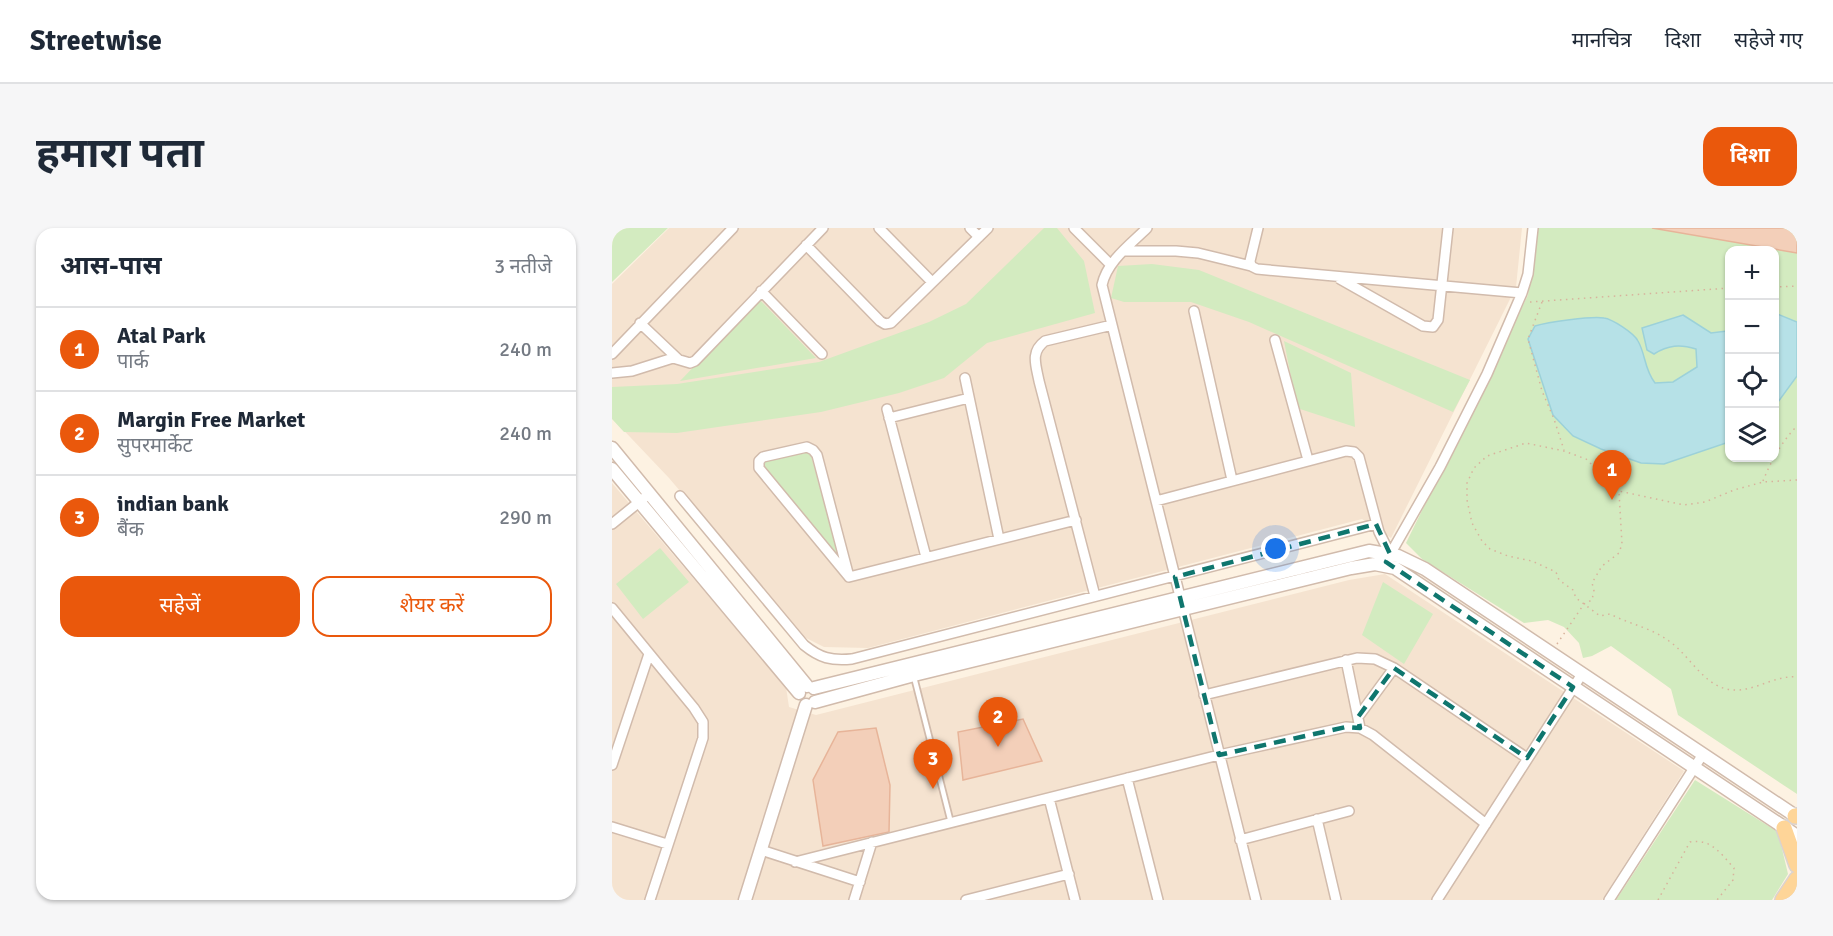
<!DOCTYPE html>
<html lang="hi">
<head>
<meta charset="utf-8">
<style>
	:root { --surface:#fff; --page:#f6f6f7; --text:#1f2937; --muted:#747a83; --line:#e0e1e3; --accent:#ea580c }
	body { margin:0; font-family:Signika,"Noto Sans Devanagari",sans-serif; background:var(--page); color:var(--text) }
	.controls { position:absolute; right:18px; top:18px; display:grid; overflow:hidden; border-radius:12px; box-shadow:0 2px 4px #0004 }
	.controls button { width:54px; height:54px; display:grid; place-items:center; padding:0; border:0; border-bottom:2px solid var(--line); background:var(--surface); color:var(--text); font:30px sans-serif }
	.you { position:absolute; left:664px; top:321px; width:21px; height:21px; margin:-15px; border:4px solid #fff; border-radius:50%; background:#1a73e8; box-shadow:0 0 0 9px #1a73e833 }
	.badge { display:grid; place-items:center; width:39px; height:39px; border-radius:50%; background:var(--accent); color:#fff; font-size:20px; font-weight:700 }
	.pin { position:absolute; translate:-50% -50px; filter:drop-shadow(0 2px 3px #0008) }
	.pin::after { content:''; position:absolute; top:32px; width:21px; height:18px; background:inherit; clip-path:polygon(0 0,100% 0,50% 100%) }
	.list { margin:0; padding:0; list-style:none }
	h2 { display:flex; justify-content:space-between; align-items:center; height:78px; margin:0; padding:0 24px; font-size:26px }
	h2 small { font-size:20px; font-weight:400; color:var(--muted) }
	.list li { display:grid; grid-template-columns:39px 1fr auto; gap:18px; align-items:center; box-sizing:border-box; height:84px; padding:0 24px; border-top:2px solid var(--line) }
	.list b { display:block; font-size:22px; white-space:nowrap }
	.list p { margin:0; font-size:20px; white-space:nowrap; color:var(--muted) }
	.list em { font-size:20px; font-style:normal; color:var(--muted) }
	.actions { display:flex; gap:12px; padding:18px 24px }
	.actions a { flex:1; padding:14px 0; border:2px solid var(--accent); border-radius:18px; text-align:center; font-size:21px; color:var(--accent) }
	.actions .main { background:var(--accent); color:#fff }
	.icon { flex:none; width:33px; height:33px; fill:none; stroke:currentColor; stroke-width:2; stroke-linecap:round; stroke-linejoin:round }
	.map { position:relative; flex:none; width:1185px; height:672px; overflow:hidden; border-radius:18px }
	header { display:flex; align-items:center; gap:36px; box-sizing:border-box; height:84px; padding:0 30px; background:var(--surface); border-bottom:2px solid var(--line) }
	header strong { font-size:28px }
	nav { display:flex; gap:33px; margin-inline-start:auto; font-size:21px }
	.intro { display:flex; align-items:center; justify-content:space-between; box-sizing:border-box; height:144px; padding:0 36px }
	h1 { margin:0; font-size:42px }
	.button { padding:15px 27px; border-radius:18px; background:var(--accent); color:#fff; font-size:21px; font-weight:700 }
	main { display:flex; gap:36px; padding:0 36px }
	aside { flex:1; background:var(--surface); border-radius:18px; box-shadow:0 2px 4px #0004 }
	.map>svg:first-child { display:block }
	.residential { fill:#f5e3d0 }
	.green { fill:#d3ebc0; fill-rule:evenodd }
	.water { fill:#b6e1e7; stroke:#9cd1d9; stroke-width:1.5 }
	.building { fill:#f3cfb9; stroke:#e7b499; stroke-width:1.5 }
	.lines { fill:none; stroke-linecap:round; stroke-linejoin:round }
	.service-casing { stroke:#d1bbac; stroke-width:8 }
	.minor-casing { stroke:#d1bbac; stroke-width:12 }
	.tertiary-casing { stroke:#d1bbac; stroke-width:15 }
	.primary-casing { stroke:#dbd3cf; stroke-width:18 }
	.path { stroke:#d8b29c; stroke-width:1.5; stroke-dasharray:1.5 4.5; stroke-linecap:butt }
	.service { stroke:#fff; stroke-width:4.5 }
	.minor { stroke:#fff; stroke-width:9 }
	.tertiary { stroke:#fff; stroke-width:12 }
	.primary { stroke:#fed598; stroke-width:15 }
	.marked { fill:none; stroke:#0f766e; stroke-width:4.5; stroke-dasharray:12 8; stroke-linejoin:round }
</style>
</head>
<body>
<header>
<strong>Streetwise</strong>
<nav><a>मानचित्र</a><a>दिशा</a><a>सहेजे गए</a></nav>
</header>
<div class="intro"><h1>हमारा पता</h1><a class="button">दिशा</a></div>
<main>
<aside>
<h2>आस-पास<small>3 नतीजे</small></h2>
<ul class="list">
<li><span class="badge">1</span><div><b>Atal Park</b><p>पार्क</p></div><em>240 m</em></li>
<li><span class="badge">2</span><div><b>Margin Free Market</b><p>सुपरमार्केट</p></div><em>240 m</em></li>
<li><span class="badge">3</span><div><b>indian bank</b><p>बैंक</p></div><em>290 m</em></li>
</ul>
<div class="actions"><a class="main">सहेजें</a><a>शेयर करें</a></div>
</aside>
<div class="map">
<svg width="1185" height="672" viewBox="0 0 1185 672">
	<rect width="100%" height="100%" fill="#fdf2e2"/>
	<!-- residential -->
	<path class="residential" d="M57 0H910L904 59 779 310 750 291 256 420 212 419 192 409 57 250 0 190V56Z
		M0 255 174 459 177 479 204 487 737 352 773 346 1072 543 990 672H0Z"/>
	<!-- green -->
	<path class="green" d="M0 0H56L0 54Z
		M432 0H445L472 33 483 85 375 115 332 150 287 165 209 184 65 205 12 204 0 191V159L65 156 207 134 317 94 354 76Z
		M924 0H1185V566L1066 487 1059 461 999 418 980 428 971 430 967 415 952 399 936 392 912 395 810 331 794 315 916 67ZM1118 22H1162V230H1118Z
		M540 36 587 42 858 152 841 184 637 94 579 74H512L499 70 506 38Z
		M147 71 204 130 68 153Z
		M672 113 739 145 743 199 685 180Z
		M198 224 228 333 149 234Z
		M48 320 77 354 31 391 4 356Z
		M771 354 821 386 792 436 750 407Z
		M1083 552 1166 604 1176 646 1160 672H1004Z"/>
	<!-- water -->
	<path class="water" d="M1163 85 1185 94V148L1163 178Z
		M1071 87 1099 105 1115 103 1117 104V214L1052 236 1029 235 989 221 961 208 941 187 916 111 923 98C936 94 979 88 992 90 1000 91 1022 105 1026 113 1034 127 1032 141 1043 155L1061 154 1085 139 1084 121C1068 116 1056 117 1042 126L1035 122 1030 100Z"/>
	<!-- building -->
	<path class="building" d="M1040 0H1185V25Z
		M411 491 430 533 351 552 346 504Z
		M264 500 278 557 277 604 211 618 201 552 226 504Z"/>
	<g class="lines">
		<!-- service casing -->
		<g class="service-casing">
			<path id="service" d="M302 449 339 595"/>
		</g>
		<!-- minor casing -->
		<g class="minor-casing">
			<path id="minor" d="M267 0 320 54
				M358 0 367 9
				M462 0 499 37
				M535 0C519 16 495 33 490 57L644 672
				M646 0 638 33 639 38 645 41 910 65
				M194 17 268 93 273 96 279 95 376 0
				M513 23H564L586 25 639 38
				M728 51 811 98 821 99 826 92 836 0
				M149 63 210 126
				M582 83 620 252
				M28 95 66 131
				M663 112 696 232
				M0 126 121 0
				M0 145 20 143 61 130 78 135 83 133 211 0
				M353 150 387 311
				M275 181 314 329
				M277 190 357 170
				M68 268 192 417C208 430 219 433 240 431L764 296
				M544 273 734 223 742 224 747 229 767 304 778 326
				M0 296 37 266
				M776 330 828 239 875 146 910 65 916 46 921 0
				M237 349 205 227 201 222 195 219 151 229 147 233V240L237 349 464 292
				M483 368 427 153C424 137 418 124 433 113L500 97
				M0 380 82 480 91 494V510L38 672
				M734 432 748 500
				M592 467 745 430 763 431 782 440 915 530
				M746 489 782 440
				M0 537 37 426
				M515 550 546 672
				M437 570 463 672
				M705 591 724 672
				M0 599 55 616
				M628 612 737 583
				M149 622 248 654
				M183 634 607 527 734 499 748 500 761 507 874 596
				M242 672 260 614
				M354 672 457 646
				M825 672 970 446
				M997 672 1091 526"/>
		</g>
		<!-- tertiary casing -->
		<g class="tertiary-casing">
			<path id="tertiary" d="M0 220 195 458
				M0 241 187 465
				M202 460 757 323 786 328 813 341 1185 589
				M203 474 302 447 739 340 763 336 783 340 1185 608
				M133 672 194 477"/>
		</g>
		<!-- primary casing -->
		<g class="primary-casing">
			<path id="primary" d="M1183 588H1185
				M1172 600 1185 637
				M1171 672 1185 651"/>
		</g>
		<!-- path -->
		<path class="path" d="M1162 59 1185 58
			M918 74 1118 60
			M930 74 916 111 930 163 942 191 952 222
			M1185 252 1151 254 1122 262 1093 274 1072 277 1007 263 974 231 952 223 914 215 875 228 862 240 855 255V272L860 295 870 313 878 321 896 328 920 333 944 344 947 352 961 362 964 370 988 388 998 386C1017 396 1040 400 1057 413 1080 429 1094 464 1126 462 1146 461 1165 447 1185 449
			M1151 253C1159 233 1170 213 1185 198
			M945 416 972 376 980 372 982 362 980 355 990 338 1007 325 1010 316 1007 264
			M1046 672 1078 614C1099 610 1109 626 1122 640L1121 652 1105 672"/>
		<!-- service -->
		<use href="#service" class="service"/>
		<!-- minor -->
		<use href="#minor" class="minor"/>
		<!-- tertiary -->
		<use href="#tertiary" class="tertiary"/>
		<!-- primary -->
		<use href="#primary" class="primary"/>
	</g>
	<!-- marked area -->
	<path class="marked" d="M764 296 778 326 774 334 961 459 915 530 782 440 746 489 748 500 734 499 607 527 563 349Z"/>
</svg>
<div class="controls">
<button>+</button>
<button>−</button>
<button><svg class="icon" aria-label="locate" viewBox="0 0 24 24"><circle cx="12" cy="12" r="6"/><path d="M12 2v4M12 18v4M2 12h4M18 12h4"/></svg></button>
<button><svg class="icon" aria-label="layers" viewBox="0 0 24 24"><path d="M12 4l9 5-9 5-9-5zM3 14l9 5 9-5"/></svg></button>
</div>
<div class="you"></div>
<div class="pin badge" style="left:1000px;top:272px">1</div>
<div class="pin badge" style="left:386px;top:519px">2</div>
<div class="pin badge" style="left:321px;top:561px">3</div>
</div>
</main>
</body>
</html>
